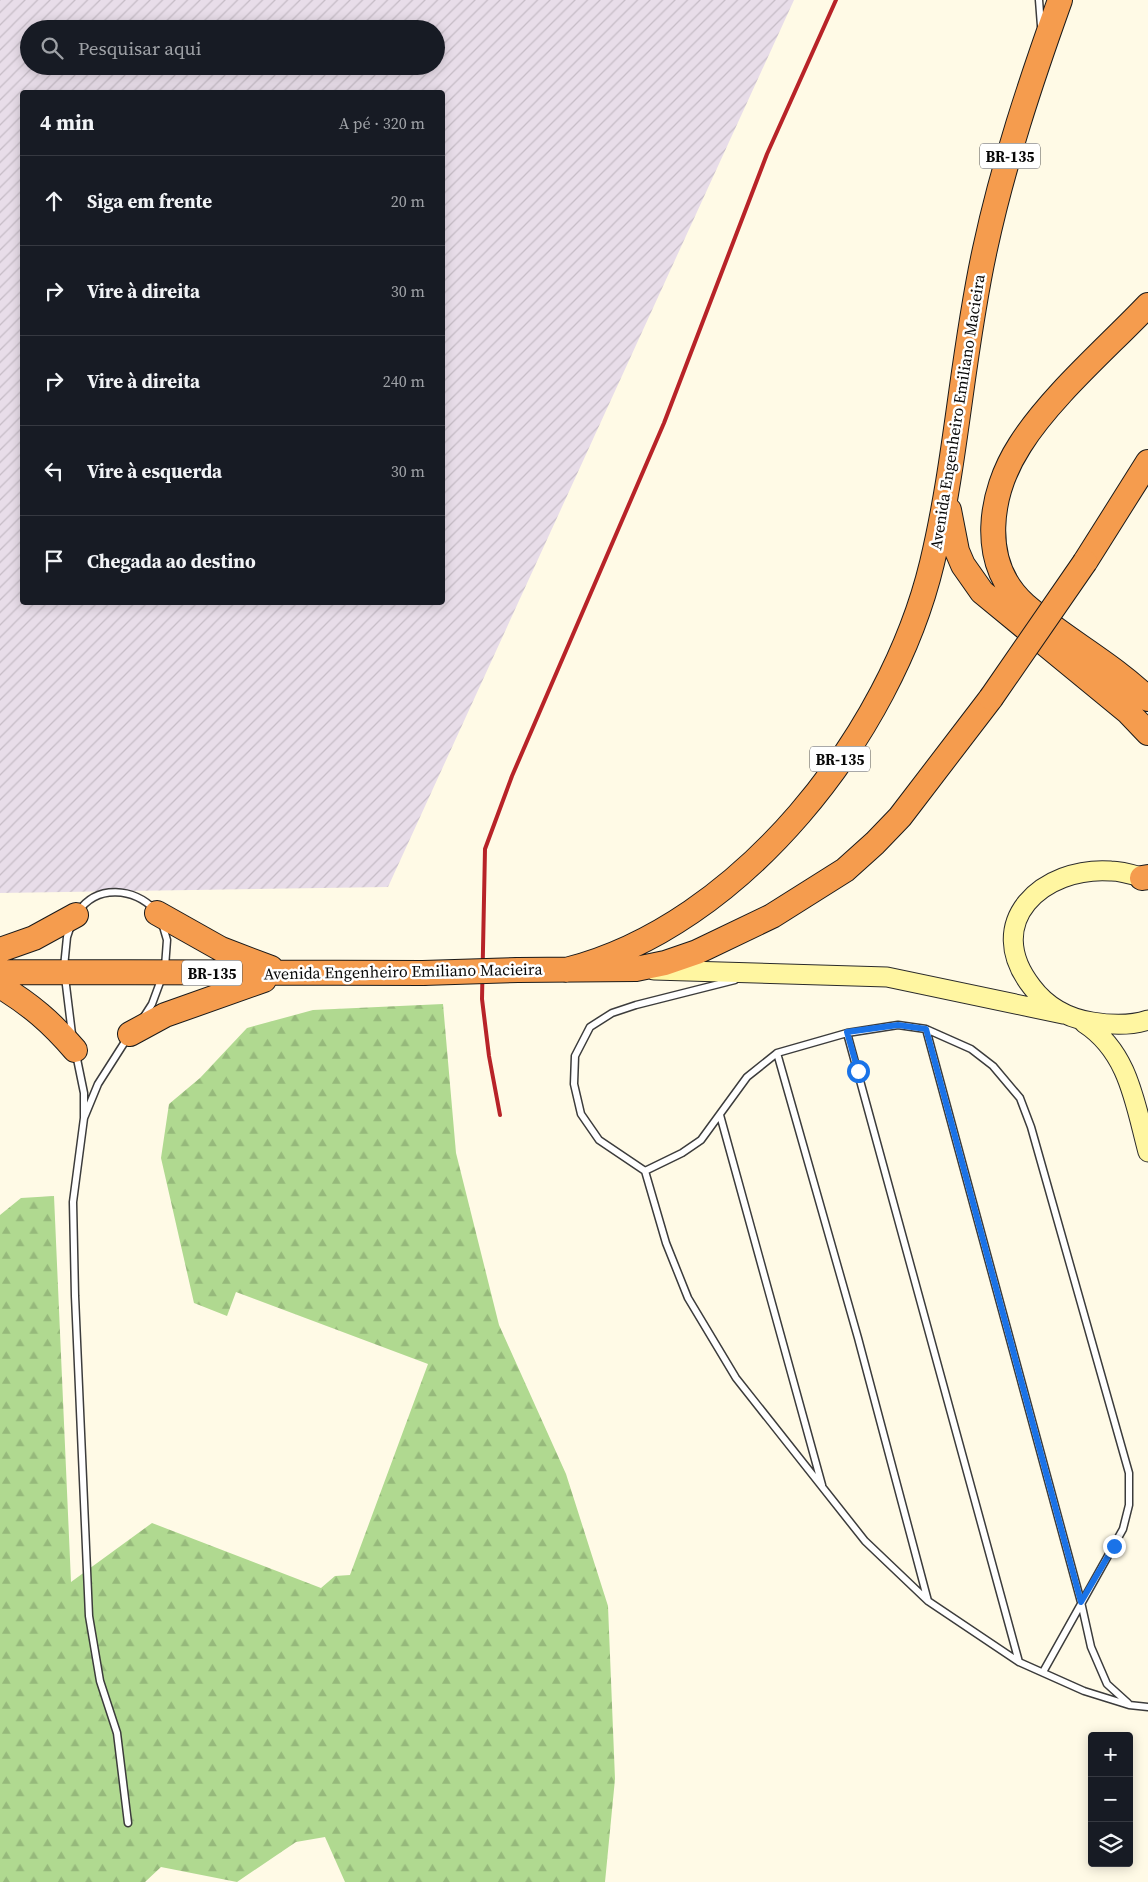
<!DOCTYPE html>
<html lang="pt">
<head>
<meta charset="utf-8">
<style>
	:root { --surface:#171b24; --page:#20242c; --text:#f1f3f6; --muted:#9ea1a6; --line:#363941 }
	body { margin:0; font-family:"Source Serif 4",serif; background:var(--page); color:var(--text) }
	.controls { position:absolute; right:15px; bottom:15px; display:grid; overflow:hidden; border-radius:5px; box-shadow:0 2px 12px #0003 }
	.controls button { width:45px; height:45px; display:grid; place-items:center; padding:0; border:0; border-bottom:1px solid var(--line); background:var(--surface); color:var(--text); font:25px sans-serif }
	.stop { position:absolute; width:15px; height:15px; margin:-11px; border:4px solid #1a73e8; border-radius:50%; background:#fff }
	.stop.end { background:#1a73e8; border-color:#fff; box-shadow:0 1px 5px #0008 }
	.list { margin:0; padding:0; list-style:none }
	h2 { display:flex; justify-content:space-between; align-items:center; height:65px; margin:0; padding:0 20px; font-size:21px }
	h2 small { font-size:16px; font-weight:400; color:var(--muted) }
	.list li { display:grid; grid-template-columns:32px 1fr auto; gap:15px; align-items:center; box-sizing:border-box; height:90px; padding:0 20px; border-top:1px solid var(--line) }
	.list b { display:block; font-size:19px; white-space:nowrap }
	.list em { font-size:16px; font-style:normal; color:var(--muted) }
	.icon { flex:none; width:28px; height:28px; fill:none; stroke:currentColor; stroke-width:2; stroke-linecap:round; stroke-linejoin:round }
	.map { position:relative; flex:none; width:1148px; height:1882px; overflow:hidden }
	.search { position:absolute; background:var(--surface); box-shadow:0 2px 12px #0003; left:20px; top:20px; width:425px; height:55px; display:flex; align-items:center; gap:12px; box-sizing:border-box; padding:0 18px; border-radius:28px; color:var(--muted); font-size:19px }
	.panel { position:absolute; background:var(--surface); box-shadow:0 2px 12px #0003; left:20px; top:90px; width:425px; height:515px; border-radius:5px }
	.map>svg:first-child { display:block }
	.industrial { fill:url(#industrial-furrows); fill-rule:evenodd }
	.forest { fill:url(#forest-firs) }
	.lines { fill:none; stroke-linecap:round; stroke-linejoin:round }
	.lane-casing { stroke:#3c3c3c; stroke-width:9 }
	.secondary-casing { stroke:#2b2b2b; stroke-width:21 }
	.highway-casing { stroke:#1a1a1a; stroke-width:26 }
	.lane { stroke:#fff; stroke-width:6 }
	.secondary { stroke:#fff6a1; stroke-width:19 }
	.highway { stroke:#f59c4e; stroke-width:24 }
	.rail { stroke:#b82328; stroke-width:4 }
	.highway-bridge-casing { stroke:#1a1a1a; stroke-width:26; stroke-linecap:butt }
	.highway-bridge { stroke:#f59c4e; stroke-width:24 }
	.route { stroke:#1a73e8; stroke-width:6 }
	.labels { text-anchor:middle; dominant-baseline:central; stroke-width:5; stroke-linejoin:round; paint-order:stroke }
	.shield { fill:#fff; stroke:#535353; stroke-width:1 }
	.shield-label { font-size:15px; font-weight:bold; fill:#090909 }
	.street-label { font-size:16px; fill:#090909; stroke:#fff }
</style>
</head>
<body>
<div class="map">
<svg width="1148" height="1882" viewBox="0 0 1148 1882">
	<defs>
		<pattern id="industrial-furrows" width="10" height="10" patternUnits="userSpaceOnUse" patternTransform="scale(1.25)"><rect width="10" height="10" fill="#e8dde9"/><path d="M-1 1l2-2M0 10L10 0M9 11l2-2" fill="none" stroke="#c6bcc6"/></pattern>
		<pattern id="forest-firs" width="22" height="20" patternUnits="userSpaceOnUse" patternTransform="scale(1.25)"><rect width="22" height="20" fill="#b0d990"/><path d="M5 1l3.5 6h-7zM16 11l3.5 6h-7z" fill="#96b97b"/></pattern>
	</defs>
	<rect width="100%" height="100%" fill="#fffae6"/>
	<!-- industrial -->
	<path class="industrial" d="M0 0H794L388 887 0 893ZM29 29H436V66H29ZM22 92H442V602H22Z"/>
	<!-- forest -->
	<path class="forest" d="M443 1004 456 1153 499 1325 566 1474 608 1606 615 1779 605 1882H345L325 1837 296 1842 237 1882 161 1867 145 1882H0V1215L21 1198 54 1196 71 1582 152 1523 321 1588 335 1576 350 1575 428 1364 236 1292 227 1316 194 1303 161 1158 169 1104 200 1078 247 1028 313 1010Z"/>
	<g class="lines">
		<!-- lane casing -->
		<g class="lane-casing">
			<path id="lane" d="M1039 0 1041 26
				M78 912C97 884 134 888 155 910
				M162 923 167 940 165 967
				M64 967 67 937 71 925
				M65 977 72 1034
				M735 980 636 1005 612 1013 590 1027 575 1056 574 1084 581 1114 599 1140 645 1171 666 1243 688 1298 736 1378 865 1541 928 1601 1019 1662 1084 1691 1129 1705 1148 1707
				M143 1018 152 1004 162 977
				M926 1029 1081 1602 1091 1647 1107 1684 1128 1703
				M847 1033 1019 1662
				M777 1053 858 1338 928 1601
				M76 1054 84 1093V1118L73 1202 75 1296 89 1616 100 1681 117 1733 128 1823
				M720 1115 822 1485
				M84 1118 98 1084 128 1037
				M645 1171 682 1153 701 1140 747 1077 777 1053 847 1033 898 1025 926 1029 971 1049 993 1066 1020 1098 1031 1127 1129 1473V1505L1123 1529 1043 1672"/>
		</g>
		<!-- secondary casing -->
		<g class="secondary-casing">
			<path id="secondary" d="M1148 879C1137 876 1123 871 1111 871 1043 866 981 922 1032 987 1047 1007 1067 1018 1092 1022 1110 1025 1130 1026 1148 1020
				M654 970 887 977 1063 1014
				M1084 1023C1129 1052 1135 1104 1148 1152"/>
		</g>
		<!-- highway casing -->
		<g class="highway-casing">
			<path id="highway" d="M1148 305C1108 347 1050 397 1020 445 989 493 978 563 1025 605 1064 639 1111 663 1148 699
				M949 510 957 551 963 565 982 592 1128 712 1148 733
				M1085 562 1148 462
				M1142 878 1148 877
				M157 913 221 949 271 968
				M0 950 34 938 76 915
				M518 970 636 969 665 963 697 952 772 916 845 870 875 843 900 817 991 698
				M566 970C741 926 891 734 932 563 957 459 962 353 985 249 1003 165 1031 81 1060 0
				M0 972 423 973
				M0 986C31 1005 51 1022 75 1050
				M130 1034 165 1015 264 980"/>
		</g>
		<!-- lane -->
		<use href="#lane" class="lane"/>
		<!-- secondary -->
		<use href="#secondary" class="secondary"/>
		<!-- highway -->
		<use href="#highway" class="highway"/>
		<!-- rail -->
		<path class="rail" d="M500 1115 489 1056 482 999 485 849 512 776 664 423 767 154 836 0"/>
		<!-- highway-bridge casing -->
		<g class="highway-bridge-casing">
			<path id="highway-bridge" d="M991 698 1085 562
				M423 973 518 970"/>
		</g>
		<!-- highway-bridge -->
		<use href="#highway-bridge" class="highway-bridge"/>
	</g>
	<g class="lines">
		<!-- route -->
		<path class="route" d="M858 1071 847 1032 898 1025 926 1029 1081 1602 1114 1546"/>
	</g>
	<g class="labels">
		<!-- shield labels -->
		<g class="shield">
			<rect x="980" y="143.5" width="60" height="25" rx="4"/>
			<rect x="810" y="746.5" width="60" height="25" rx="4"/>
			<rect x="182" y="960.5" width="60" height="25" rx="4"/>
		</g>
		<g class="shield-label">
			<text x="1010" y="156">BR-135</text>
			<text x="840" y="759">BR-135</text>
			<text x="212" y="973">BR-135</text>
		</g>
		<!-- street labels -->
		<g class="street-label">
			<text transform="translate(957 412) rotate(-81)">Avenida Engenheiro Emiliano Macieira</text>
			<text transform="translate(403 971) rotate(-1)">Avenida Engenheiro Emiliano Macieira</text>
		</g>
	</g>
</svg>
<div class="controls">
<button>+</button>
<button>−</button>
<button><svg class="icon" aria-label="layers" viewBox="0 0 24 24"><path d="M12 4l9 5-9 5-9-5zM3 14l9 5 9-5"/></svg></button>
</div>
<div class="stop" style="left:858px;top:1071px"></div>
<div class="stop end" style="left:1114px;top:1546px"></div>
<div class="search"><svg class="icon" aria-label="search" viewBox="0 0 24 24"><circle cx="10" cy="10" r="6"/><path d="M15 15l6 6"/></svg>Pesquisar aqui</div>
<section class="panel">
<h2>4 min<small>A pé · 320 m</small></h2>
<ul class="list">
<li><svg class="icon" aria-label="ahead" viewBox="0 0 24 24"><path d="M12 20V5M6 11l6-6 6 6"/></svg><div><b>Siga em frente</b></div><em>20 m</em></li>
<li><svg class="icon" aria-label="right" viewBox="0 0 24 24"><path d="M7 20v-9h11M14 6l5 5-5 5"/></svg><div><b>Vire à direita</b></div><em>30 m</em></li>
<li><svg class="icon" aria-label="right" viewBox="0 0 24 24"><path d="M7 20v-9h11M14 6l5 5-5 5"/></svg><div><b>Vire à direita</b></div><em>240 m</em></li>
<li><svg class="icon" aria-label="left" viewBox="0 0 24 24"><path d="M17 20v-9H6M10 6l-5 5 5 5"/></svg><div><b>Vire à esquerda</b></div><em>30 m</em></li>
<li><svg class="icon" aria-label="arrive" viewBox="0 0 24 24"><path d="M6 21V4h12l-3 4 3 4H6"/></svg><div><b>Chegada ao destino</b></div></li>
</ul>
</section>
</div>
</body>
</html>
